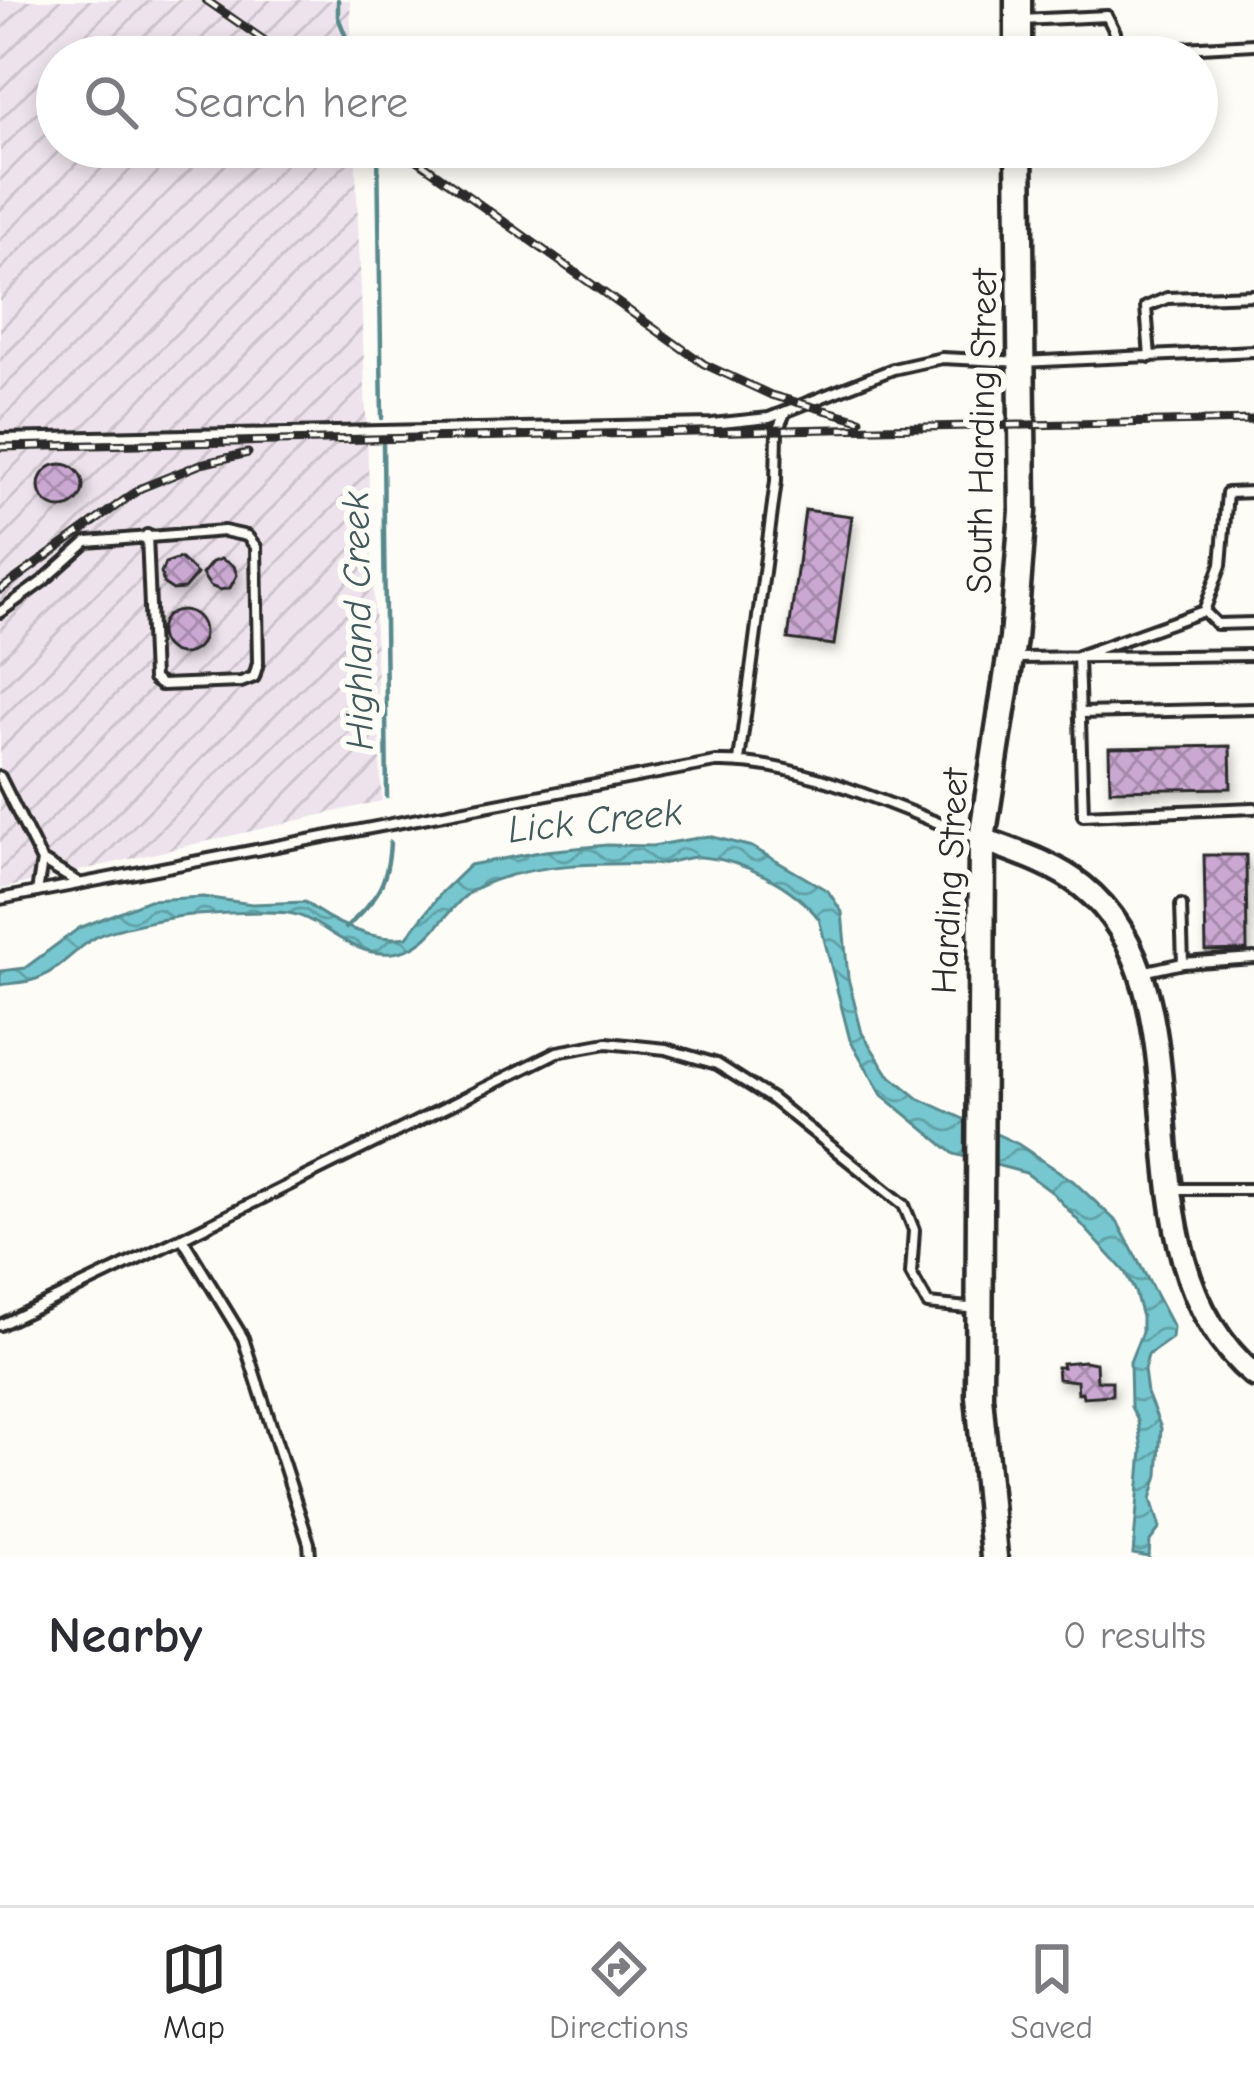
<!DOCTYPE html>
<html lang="en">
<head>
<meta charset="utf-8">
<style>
	:root { --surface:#fff; --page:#f7f7f7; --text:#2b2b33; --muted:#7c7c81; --line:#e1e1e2; --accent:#2b2b2b }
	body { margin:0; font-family:"Comic Neue",sans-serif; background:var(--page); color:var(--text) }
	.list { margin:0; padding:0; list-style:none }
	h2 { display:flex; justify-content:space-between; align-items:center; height:156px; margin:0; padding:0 48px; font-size:51px }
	h2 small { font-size:39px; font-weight:400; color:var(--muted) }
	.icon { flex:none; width:66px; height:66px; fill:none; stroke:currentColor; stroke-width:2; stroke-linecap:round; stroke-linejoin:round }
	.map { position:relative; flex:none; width:1254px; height:1557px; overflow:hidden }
	.search { position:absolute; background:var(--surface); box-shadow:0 6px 18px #0003; left:36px; right:36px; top:36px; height:132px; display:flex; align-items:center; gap:30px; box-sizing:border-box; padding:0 42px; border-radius:66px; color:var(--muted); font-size:45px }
	.sheet { height:348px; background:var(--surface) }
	nav { display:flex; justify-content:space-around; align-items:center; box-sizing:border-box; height:168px; border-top:3px solid var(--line); background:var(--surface); font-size:33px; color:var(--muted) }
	nav a { display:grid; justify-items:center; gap:6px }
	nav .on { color:var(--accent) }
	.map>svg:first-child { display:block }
	.industrial { fill:url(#industrial-furrows) }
	.water { fill:url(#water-waves); stroke:#58898d; stroke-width:3 }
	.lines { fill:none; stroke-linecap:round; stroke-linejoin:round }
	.stream { stroke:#58898d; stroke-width:4.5 }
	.building { fill:url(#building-cross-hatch); stroke:#2b2b2b; stroke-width:3; filter:url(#shadow) }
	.service-casing { stroke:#2b2b2b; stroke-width:16 }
	.secondary-casing { stroke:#2b2b2b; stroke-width:30 }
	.primary-casing { stroke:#2b2b2b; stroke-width:33 }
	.service { stroke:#fdfcf7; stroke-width:8 }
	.secondary { stroke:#fdfcf7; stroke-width:21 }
	.primary { stroke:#fdfcf7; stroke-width:24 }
	.rail-casing { stroke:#2b2b2b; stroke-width:9 }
	.rail { stroke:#fdfcf7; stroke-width:4.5; stroke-dasharray:14; stroke-linecap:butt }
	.labels { text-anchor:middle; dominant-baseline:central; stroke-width:12; stroke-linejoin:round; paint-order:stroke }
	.street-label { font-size:36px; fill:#2b2b2b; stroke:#fdfcf7 }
	.water-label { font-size:39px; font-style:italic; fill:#425a5c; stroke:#fdfcf7 }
</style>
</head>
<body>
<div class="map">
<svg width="1254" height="1557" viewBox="0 0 1254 1557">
	<defs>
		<pattern id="industrial-furrows" width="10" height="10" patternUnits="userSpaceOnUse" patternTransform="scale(3)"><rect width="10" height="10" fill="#eee3ec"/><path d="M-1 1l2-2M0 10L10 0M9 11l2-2" fill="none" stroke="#ccc3cb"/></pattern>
		<pattern id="water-waves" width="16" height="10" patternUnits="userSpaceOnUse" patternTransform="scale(3)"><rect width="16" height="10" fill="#76c7cf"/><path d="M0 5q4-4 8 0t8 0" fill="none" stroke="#61a2a8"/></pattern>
		<pattern id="building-cross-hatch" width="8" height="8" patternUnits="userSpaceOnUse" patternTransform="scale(3)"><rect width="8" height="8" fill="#cba8d2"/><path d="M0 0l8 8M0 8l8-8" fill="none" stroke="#a589ab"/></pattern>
		<filter id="shadow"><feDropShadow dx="3.5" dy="6" stdDeviation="6" flood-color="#0004"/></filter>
	</defs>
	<rect width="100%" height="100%" fill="#fdfcf7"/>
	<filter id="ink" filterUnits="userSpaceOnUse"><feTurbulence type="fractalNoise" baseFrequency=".00833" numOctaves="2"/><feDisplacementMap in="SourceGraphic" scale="24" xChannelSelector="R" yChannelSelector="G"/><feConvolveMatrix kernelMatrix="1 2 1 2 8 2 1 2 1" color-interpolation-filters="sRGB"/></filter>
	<g filter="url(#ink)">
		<!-- industrial -->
		<path class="industrial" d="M0 0H350L352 57H57V147H355L382 801 0 889Z"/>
		<!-- water -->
		<path class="water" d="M709 836 752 847 828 891 842 912 848 978 862 1033 888 1074 918 1098 1018 1144 1073 1181 1118 1223 1173 1327 1172 1338 1148 1355 1144 1370 1147 1393 1161 1428 1158 1475 1151 1499 1160 1528 1150 1541 1149 1557 1133 1554 1142 1450 1138 1421 1131 1407 1130 1362 1142 1332V1317L1135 1292 1125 1272 1053 1193 1026 1173 954 1154 882 1095 850 1040 819 919C793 885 743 860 701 857 684 856 672 864 656 864 600 863 539 862 485 884 446 899 437 948 393 953 349 957 325 921 293 914 270 909 218 914 193 915 175 916 110 929 96 937 76 948 57 972 36 979 25 983 11 983 0 985V971L25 968 79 928 149 900 203 897 252 904 305 902C330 922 374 943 407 937L442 892 470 865 545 851 607 845 652 846Z"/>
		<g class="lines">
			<!-- stream -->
			<path class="stream" d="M338 0V17L354 57
				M378 147 382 418
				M383 444 387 797
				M346 928C377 898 388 885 390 842"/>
		</g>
		<!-- building -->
		<path class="building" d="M39 486a22 22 0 1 1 44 0a22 22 0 1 1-44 0Z
			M805 510 852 516 834 645 788 639Z
			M180 558 197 574 184 589 173 590 164 584 161 573 165 563Z
			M221 559 234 566 237 575 230 588 220 590 210 586 202 574 212 562Z
			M160 632a22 22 0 1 1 44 0a22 22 0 1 1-44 0Z
			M1230 746 1231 788 1110 790 1109 748Z
			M1204 855H1246L1247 950 1206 951Z
			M1084 1361 1096 1363 1097 1381H1112V1395L1083 1397 1082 1392 1078 1393 1077 1381 1058 1379 1057 1367H1063L1062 1363Z"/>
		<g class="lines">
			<!-- service casing -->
			<g class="service-casing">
				<path id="service" d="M1021 20 1107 16 1115 32 1112 52 1101 57
					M1112 52 1254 44
					M1150 357 1146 307 1167 298 1254 295
					M0 439 712 424 769 418 893 369 942 358 1022 362 1254 351
					M1204 611 1078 656 1083 815 1254 808
					M1204 611 1221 565 1227 493 1254 492
					M1204 611 1217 624 1254 623
					M0 612 43 581 87 542 224 531 247 536 256 547 258 663 254 677 241 682 161 685 153 679 147 535
					M1017 658 1254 655
					M1080 713 1254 709
					M739 761 776 481 777 431 785 413
					M0 777 42 861 79 883
					M37 892 42 861
					M0 899 715 762C799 759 897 809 975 837
					M1181 905 1183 963
					M1142 972 1183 963 1254 958
					M1174 1189H1254
					M0 1325 182 1238
					M310 1557 309 1543 243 1338 182 1238 557 1052 607 1043 666 1049 717 1064 772 1099 904 1205 914 1230 911 1274 928 1304 978 1309"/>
			</g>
			<!-- secondary casing -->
			<g class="secondary-casing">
				<path id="secondary" d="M982 839C1016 852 1053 863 1082 886 1219 995 1107 1252 1254 1375"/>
			</g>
			<!-- primary casing -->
			<g class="primary-casing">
				<path id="primary" d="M1018 0V57
					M994 1557 979 1396 982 839 1013 639 1023 511 1019 147"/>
			</g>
			<!-- service -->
			<use href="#service" class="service"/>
			<!-- secondary -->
			<use href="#secondary" class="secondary"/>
			<!-- primary -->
			<use href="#primary" class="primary"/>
			<!-- rail casing -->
			<g class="rail-casing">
				<path id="rail" d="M206 0 288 57
					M399 147 704 364 771 395 860 420
					M0 447 1254 420
					M0 590 141 488 201 464 248 453"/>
			</g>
			<!-- rail -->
			<use href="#rail" class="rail"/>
		</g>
	</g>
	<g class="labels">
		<!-- street labels -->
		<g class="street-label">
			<text transform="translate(982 431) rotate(-89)">South Harding Street</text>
			<text transform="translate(950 881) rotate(-87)">Harding Street</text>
		</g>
		<!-- water labels -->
		<g class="water-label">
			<text transform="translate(358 621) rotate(-91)">Highland Creek</text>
			<text transform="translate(595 821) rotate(-6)">Lick Creek</text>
		</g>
	</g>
</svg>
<div class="search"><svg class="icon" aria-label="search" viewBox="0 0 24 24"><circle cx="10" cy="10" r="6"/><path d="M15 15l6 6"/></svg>Search here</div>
</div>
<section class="sheet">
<h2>Nearby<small>0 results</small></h2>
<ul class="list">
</ul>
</section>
<nav>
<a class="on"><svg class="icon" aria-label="map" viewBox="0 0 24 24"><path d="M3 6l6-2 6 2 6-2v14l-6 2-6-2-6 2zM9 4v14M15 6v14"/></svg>Map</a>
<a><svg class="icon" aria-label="directions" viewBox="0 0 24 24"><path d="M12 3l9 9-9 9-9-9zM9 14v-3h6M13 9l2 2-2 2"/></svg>Directions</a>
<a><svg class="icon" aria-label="saved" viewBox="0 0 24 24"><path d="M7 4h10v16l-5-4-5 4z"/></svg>Saved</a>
</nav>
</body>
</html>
